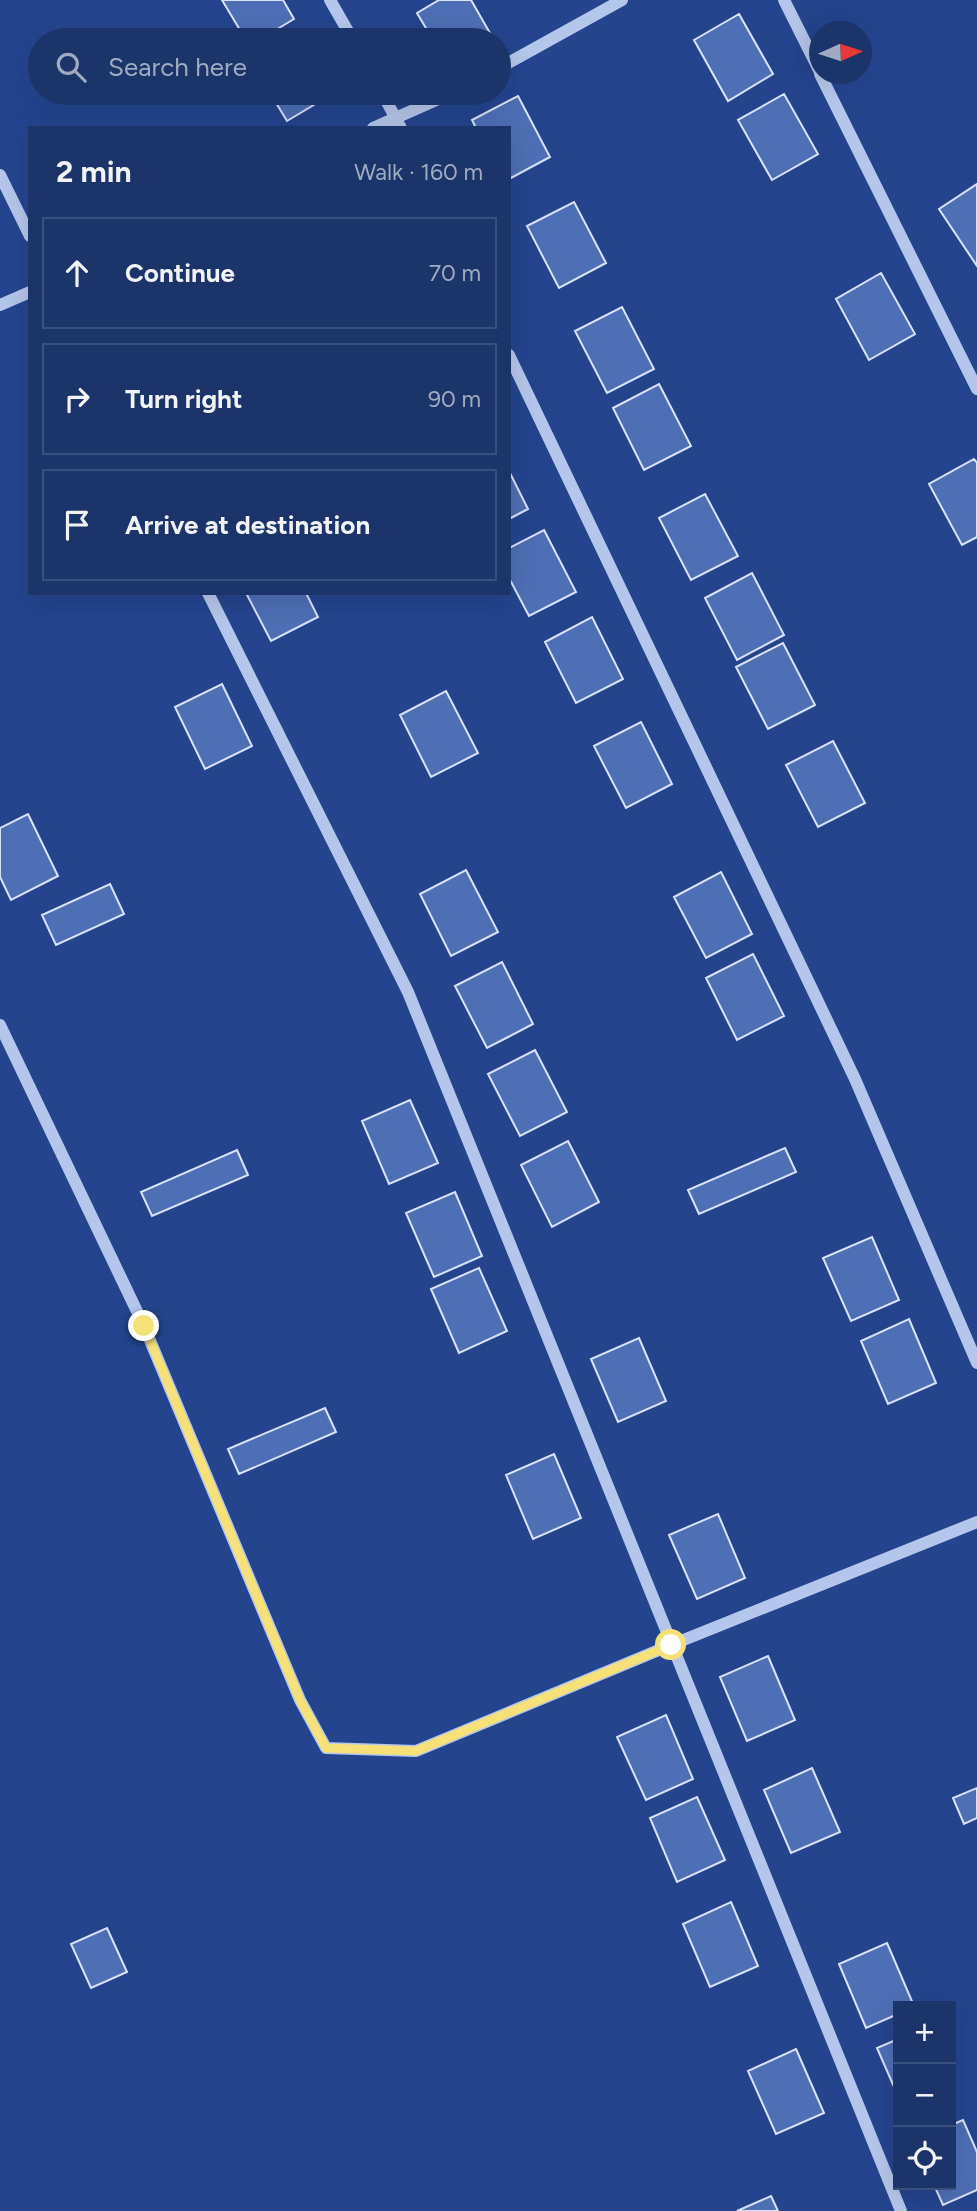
<!DOCTYPE html>
<html lang="en">
<head>
<meta charset="utf-8">
<style>
	:root { --surface:#1b346a; --page:#283f72; --text:#f1f3f6; --muted:#a0aac1; --line:#394f7e }
	body { margin:0; font-family:Figtree,sans-serif; background:var(--page); color:var(--text) }
	.controls { position:absolute; right:21px; bottom:21px; display:grid; overflow:hidden; border-radius:0px; box-shadow:0 7px 28px #0002 }
	.controls button { width:63px; height:63px; display:grid; place-items:center; padding:0; border:0; border-bottom:2px solid var(--line); background:var(--surface); color:var(--text); font:35px sans-serif }
	.compass { position:absolute; left:809px; top:21px; width:63px; height:63px; border-radius:50%; background:var(--surface); box-shadow:0 7px 28px #0002; rotate:87deg }
	.stop { position:absolute; width:21px; height:21px; margin:-16px; border:5px solid #f6e178; border-radius:50%; background:#fff }
	.stop.end { background:#f6e178; border-color:#fff; box-shadow:0 2px 7px #0008 }
	.list { margin:0; padding:0; list-style:none }
	h2 { display:flex; justify-content:space-between; align-items:center; height:91px; margin:0; padding:0 28px; font-size:30px }
	h2 small { font-size:23px; font-weight:400; color:var(--muted) }
	.list li { display:grid; grid-template-columns:46px 1fr auto; gap:21px; align-items:center; box-sizing:border-box; height:112px; margin:0 14px 14px; padding:0 14px; border:2px solid var(--line); border-radius:0px }
	.list b { display:block; font-size:26px; white-space:nowrap }
	.list em { font-size:23px; font-style:normal; color:var(--muted) }
	.icon { flex:none; width:38px; height:38px; fill:none; stroke:currentColor; stroke-width:2; stroke-linecap:round; stroke-linejoin:round }
	.map { position:relative; flex:none; width:977px; height:2211px; overflow:hidden }
	.search { position:absolute; background:var(--surface); box-shadow:0 7px 28px #0002; left:28px; top:28px; width:483px; height:77px; display:flex; align-items:center; gap:18px; box-sizing:border-box; padding:0 24px; border-radius:38px; color:var(--muted); font-size:26px }
	.panel { position:absolute; background:var(--surface); box-shadow:0 7px 28px #0002; left:28px; top:126px; width:483px; height:469px; border-radius:0px }
	.map>svg:first-child { display:block }
	.building { fill:#4d6fb5; stroke:#d9e3f8; stroke-width:2 }
	.lines { fill:none; stroke-linecap:round; stroke-linejoin:round }
	.minor { stroke:#b4c6eb; stroke-width:12 }
	.route { stroke:#f6e178; stroke-width:9 }
</style>
</head>
<body>
<div class="map">
<svg width="977" height="2211" viewBox="0 0 977 2211">
	<rect width="100%" height="100%" fill="#24458e"/>
	<!-- building -->
	<path class="building" d="M222 0H283L294 19 259 40H246Z
		M439 0H471L494 40H433L417 13Z
		M739 14 773 74 728 101 694 40Z
		M270 93H331L332 94 287 121Z
		M784 94 818 154 772 180 738 120Z
		M518 96 550 157 509 179V128H476L472 120Z
		M977 184V266L939 209Z
		M574 202 606 263 559 288 527 226Z
		M881 273 915 334 869 360 836 299Z
		M622 307 654 369 607 393 575 331Z
		M659 384 691 446 644 470 613 408Z
		M974 459 977 463V537L962 545 929 484Z
		M509 471 528 509 509 519Z
		M705 494 738 556 691 580 659 518Z
		M544 530 576 592 529 616 509 578V548Z
		M752 573 784 635 737 660 705 598Z
		M246 593H306L318 617 271 641Z
		M592 617 623 679 576 703 545 642Z
		M783 643 815 705 768 729 736 667Z
		M222 684 252 746 205 769 175 707Z
		M446 691 478 753 431 777 400 715Z
		M641 722 672 784 626 808 594 746Z
		M833 741 865 803 818 827 786 765Z
		M28 814 58 876 11 900 0 877V828Z
		M466 870 498 932 451 956 420 894Z
		M721 872 752 934 706 958 674 897Z
		M110 884 124 914 56 945 42 915Z
		M753 954 784 1016 737 1040 706 978Z
		M502 962 533 1024 487 1048 455 986Z
		M535 1050 567 1112 520 1136 488 1074Z
		M410 1100 438 1163 389 1184 362 1121Z
		M568 1141 599 1202 552 1227 521 1165Z
		M785 1148 796 1172 699 1214 688 1190Z
		M237 1150 248 1175 152 1216 141 1192Z
		M455 1192 482 1256 434 1277 406 1213Z
		M872 1237 899 1300 851 1321 823 1258Z
		M479 1268 507 1331 459 1353 431 1289Z
		M909 1319 936 1383 888 1404 861 1341Z
		M639 1338 666 1401 618 1422 591 1359Z
		M325 1408 336 1432 239 1474 228 1449Z
		M554 1454 581 1518 533 1539 506 1475Z
		M718 1514 745 1578 697 1599 669 1535Z
		M768 1656 795 1720 747 1741 720 1677Z
		M666 1715 693 1779 646 1800 617 1737Z
		M812 1768 840 1832 791 1853 764 1790Z
		M977 1788V1818L964 1824 953 1798Z
		M697 1797 725 1860 677 1882 650 1818Z
		M731 1902 758 1966 710 1987 683 1924Z
		M107 1928 127 1972 91 1988 71 1944Z
		M887 1943 914 2006H898V2014L866 2028 839 1964Z
		M898 2039V2096L877 2048Z
		M796 2049 824 2113 776 2134 748 2071Z
		M963 2120 977 2152V2190L943 2205 934 2185H951V2125Z
		M771 2196 778 2211H737Z"/>
	<g class="lines">
		<!-- minor -->
		<path class="minor" d="M330 0 353 40
			M784 0 820 72
			M499 68 622 0
			M820 74 977 389
			M382 93 401 128
			M373 128 452 93
			M0 175 30 236
			M0 305 30 292
			M509 355 855 1079 977 1363
			M208 593 408 992 901 2211
			M0 1025 144 1326 300 1700 326 1748 416 1751 671 1645 977 1522"/>
	</g>
	<g class="lines">
		<!-- route -->
		<path class="route" d="M144 1326 300 1700 326 1748 416 1751 671 1645"/>
	</g>
</svg>
<div class="controls">
<button>+</button>
<button>−</button>
<button><svg class="icon" aria-label="locate" viewBox="0 0 24 24"><circle cx="12" cy="12" r="6"/><path d="M12 2v4M12 18v4M2 12h4M18 12h4"/></svg></button>
</div>
<svg class="compass" viewBox="-18 -18 36 36"><path d="M0-13l5 13h-10z" fill="#e53935"/><path d="M0 13l5-13h-10z" fill="#a0aac1"/></svg>
<div class="stop" style="left:671px;top:1645px"></div>
<div class="stop end" style="left:144px;top:1326px"></div>
<div class="search"><svg class="icon" aria-label="search" viewBox="0 0 24 24"><circle cx="10" cy="10" r="6"/><path d="M15 15l6 6"/></svg>Search here</div>
<section class="panel">
<h2>2 min<small>Walk · 160 m</small></h2>
<ul class="list">
<li><svg class="icon" aria-label="ahead" viewBox="0 0 24 24"><path d="M12 20V5M6 11l6-6 6 6"/></svg><div><b>Continue</b></div><em>70 m</em></li>
<li><svg class="icon" aria-label="right" viewBox="0 0 24 24"><path d="M7 20v-9h11M14 6l5 5-5 5"/></svg><div><b>Turn right</b></div><em>90 m</em></li>
<li><svg class="icon" aria-label="arrive" viewBox="0 0 24 24"><path d="M6 21V4h12l-3 4 3 4H6"/></svg><div><b>Arrive at destination</b></div></li>
</ul>
</section>
</div>
</body>
</html>
